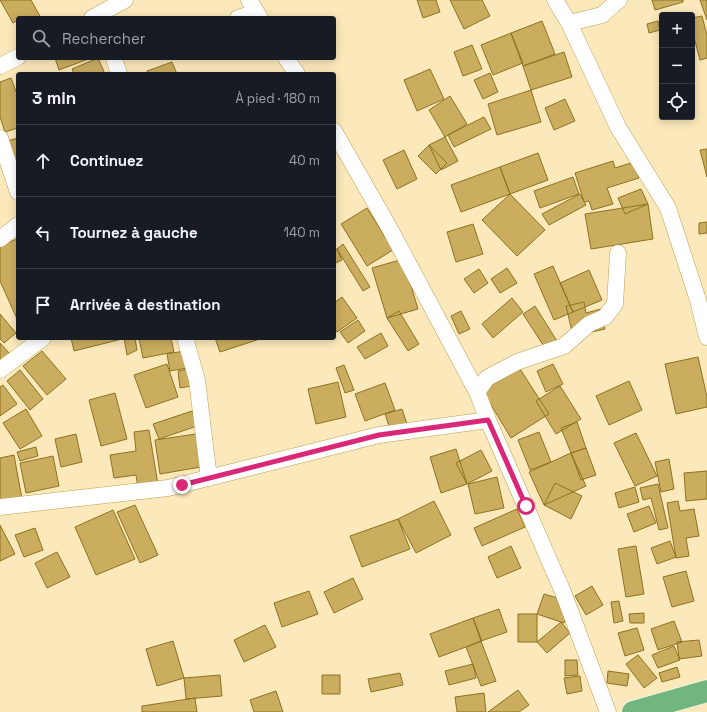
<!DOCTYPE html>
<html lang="fr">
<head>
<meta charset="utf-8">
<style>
	:root { --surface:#171b24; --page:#20242c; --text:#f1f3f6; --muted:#9ea1a6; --line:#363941 }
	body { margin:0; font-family:"Space Grotesk",sans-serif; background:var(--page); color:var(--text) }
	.controls { position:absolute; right:12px; top:12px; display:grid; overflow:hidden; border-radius:4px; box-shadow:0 2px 10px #0003 }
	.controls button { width:36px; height:36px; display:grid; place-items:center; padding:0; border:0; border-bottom:1px solid var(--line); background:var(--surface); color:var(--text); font:20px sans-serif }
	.stop { position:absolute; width:12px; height:12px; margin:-9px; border:3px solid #db2777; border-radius:50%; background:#fff }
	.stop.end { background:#db2777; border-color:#fff; box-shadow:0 1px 4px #0008 }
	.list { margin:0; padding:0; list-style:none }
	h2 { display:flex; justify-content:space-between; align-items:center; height:52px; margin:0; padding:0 16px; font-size:17px }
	h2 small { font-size:13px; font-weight:400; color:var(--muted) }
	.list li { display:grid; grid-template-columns:26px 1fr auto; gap:12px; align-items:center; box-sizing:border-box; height:72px; padding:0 16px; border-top:1px solid var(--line) }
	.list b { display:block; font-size:15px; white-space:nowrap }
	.list em { font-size:13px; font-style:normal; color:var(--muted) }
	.icon { flex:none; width:22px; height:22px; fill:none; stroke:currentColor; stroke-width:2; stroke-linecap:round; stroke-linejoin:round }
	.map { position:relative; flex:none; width:707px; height:712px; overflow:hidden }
	.search { position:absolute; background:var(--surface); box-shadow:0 2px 10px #0003; left:16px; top:16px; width:320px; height:44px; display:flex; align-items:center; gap:10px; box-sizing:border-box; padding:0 14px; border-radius:4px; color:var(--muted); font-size:15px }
	.panel { position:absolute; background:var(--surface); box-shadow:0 2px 10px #0003; left:16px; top:72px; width:320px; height:268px; border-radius:4px }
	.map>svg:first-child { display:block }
	.building { fill:#cbad5f; stroke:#8e721f }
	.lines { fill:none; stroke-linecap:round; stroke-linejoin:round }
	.minor-casing { stroke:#bc9f51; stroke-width:17 }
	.highway-casing { stroke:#fff; stroke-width:23 }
	.minor { stroke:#fff; stroke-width:16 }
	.highway { stroke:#70b67e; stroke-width:22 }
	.route { stroke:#db2777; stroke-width:5 }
</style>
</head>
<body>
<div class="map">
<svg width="707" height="712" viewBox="0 0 707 712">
	<rect width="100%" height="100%" fill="#fbe9bb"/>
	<!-- building -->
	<path class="building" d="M0 0H31L41 18H26L25 16 21 18H18V20L13 23Z
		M417 0H436L440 12 423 18Z
		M450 0H482L490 16 464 29Z
		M652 0H683V2L655 10Z
		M700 0H707V20Z
		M702 16 707 35V58L700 60 692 30V18Z
		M542 21 555 54 523 66 511 33Z
		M658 21 660 30 649 33 647 24Z
		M511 33 523 63 493 75 481 45Z
		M472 45 482 69 463 76 454 52Z
		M564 52 572 77 531 90 523 66Z
		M55 58H91L59 70Z
		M98 58 105 74H74L72 69Z
		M172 62 177 74H148L147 71Z
		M430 69 444 99 417 111 404 80Z
		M490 73 498 92 483 99 474 80Z
		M11 78 18 97V128L5 132 0 117V82Z
		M531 90 541 122 497 135 488 104Z
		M450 96 467 124 445 137 429 110Z
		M565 99 575 121 554 130 545 108Z
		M484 117 491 129 454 147 448 135Z
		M445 137 458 161 441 170 429 145Z
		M18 138V167L7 141Z
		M429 145 447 163 436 174 418 156Z
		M707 149V177L700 150Z
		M404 150 417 179 397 189 383 160Z
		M538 153 548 180 510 194 500 167Z
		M613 161 615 168 634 162 639 178 607 188 613 204 592 210 589 201 584 202 575 173Z
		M500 167 510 194 461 212 451 185Z
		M573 177 579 194 540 208 534 191Z
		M641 189 648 204 625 214 618 198Z
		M510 194 545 230 517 256 482 220Z
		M580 194 586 205 549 225 542 214Z
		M648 204 653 239 591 249 585 214Z
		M367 208 393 250 367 266 341 224Z
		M707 222V233L699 234V223Z
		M473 224 483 254 456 262 447 232Z
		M17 239 18 240V321L0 281V246Z
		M343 244 370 287 363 291 337 249Z
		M337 249 342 260 334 264V250Z
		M403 259 418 309 387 318 372 268Z
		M553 266 573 312 554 320 534 274Z
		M507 268 517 283 500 293 491 279Z
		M479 269 488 283 474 293 464 279Z
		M589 270 602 300 573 312 560 283Z
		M342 297 357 318 337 332 334 328V303Z
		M512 298 523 312 493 338 482 324Z
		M584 302 586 313 601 309 605 329 573 336 566 306Z
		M535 306 557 341 545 348 523 314Z
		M399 311 419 344 408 351 387 318Z
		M461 311 470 329 459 334 451 316Z
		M0 314 16 333 4 343 0 339Z
		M358 320 365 331 348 343 340 332Z
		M381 333 388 346 365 359 357 347Z
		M71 338H121L122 339 74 351Z
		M124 338H135L137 350 127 355Z
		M139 338H171L174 352 143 358Z
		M215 338H263L220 352Z
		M0 343 10 354 0 362Z
		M42 351 66 379 47 395 23 366Z
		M184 351 187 368 170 371 167 354Z
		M698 357 707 397V407L676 414 665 364Z
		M167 364 178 397 146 408 134 375Z
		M553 364 563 384 546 392 537 371Z
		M344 365 354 390 345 393 336 368Z
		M188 369 191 386 180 388 178 371Z
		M520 369 549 414 511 438 482 390Z
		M20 370 43 399 30 410 7 381Z
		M629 381 642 410 609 425 596 396Z
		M338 382 346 417 316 424 308 389Z
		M385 383 395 410 365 421 355 394Z
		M3 385 17 404 0 416V387Z
		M560 386 581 419 556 434 536 401Z
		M115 393 127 439 101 446 89 400Z
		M26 409 42 436 20 449 3 423Z
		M402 409 407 424 390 429 385 414Z
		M192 411 197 426 159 439 153 424Z
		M577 422 586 448 571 453 561 428Z
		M149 430 158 485 138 488 136 475 114 478 110 455 136 451 134 432Z
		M539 432 551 462 530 470 518 440Z
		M636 433 657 476 635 486 614 443Z
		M76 434 82 462 61 467 55 439Z
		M196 434 201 467 160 474 155 440Z
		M36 447 38 456 20 461 17 452Z
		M586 448 596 475 581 480 571 453Z
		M456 449 467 484 441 493 430 457Z
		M481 450 492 471 467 484 456 463Z
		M571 453 586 486 544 505 529 472Z
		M14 455 22 499 0 503V458Z
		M53 456 59 486 26 493 20 463Z
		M669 459 674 489 661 492 655 462Z
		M707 471V499L686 501 684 473Z
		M497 477 504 508 475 514 468 484Z
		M555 483 582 496 571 519 544 505Z
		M658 484 668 528 659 530 651 498 643 500 640 488Z
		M635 487 639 502 619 508 615 493Z
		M434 501 451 535 416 553 398 519Z
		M678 501 680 511 694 509 699 536 686 538 689 556 676 558 667 503Z
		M135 505 158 555 140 563 117 512Z
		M649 506 656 523 634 532 627 514Z
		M517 509 525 527 482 546 474 528Z
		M113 510 135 559 96 575 75 527Z
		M398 519 410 549 362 567 350 536Z
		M0 525 15 554 0 561Z
		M35 528 43 550 24 557 15 535Z
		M670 541 676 557 657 564 651 548Z
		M511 546 521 568 497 578 488 557Z
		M636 546 644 594 626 597 618 549Z
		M57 552 70 577 47 588 35 563Z
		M686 571 694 601 672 607 663 577Z
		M353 578 363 599 334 613 324 592Z
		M592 586 603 605 586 615 575 596Z
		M309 591 318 614 282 627 274 603Z
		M544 594 571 602 564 623 537 614Z
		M619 601 623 621 614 623 611 602Z
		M499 609 507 632 481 641 473 618Z
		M644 613V623H630L629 614Z
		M518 614H537V642H518Z
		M473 618 482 641 439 657 430 634Z
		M674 621 682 642 658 650 651 629Z
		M561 622 570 633 547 653 537 642Z
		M265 625 276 647 244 662 234 640Z
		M637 628 644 650 625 656 618 633Z
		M699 640 702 656 679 659 677 642Z
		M173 641 184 678 157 686 146 649Z
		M481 641 496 681 481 686 466 647Z
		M674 646 680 660 658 668 652 655Z
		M638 655 657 678 644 688 626 664Z
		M565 660H577L578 675 565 676Z
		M473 664 476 678 449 685 445 671Z
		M677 667 680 677 662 682 659 673Z
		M608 671 629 674 627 686 607 683Z
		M400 673 403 685 371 692 368 679Z
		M220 675 222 696 186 699 184 678Z
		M322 675H340V694H322Z
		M580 676 582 691 567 694 564 678Z
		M518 690 529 705 519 712H488Z
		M276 691 283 712H254L250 700Z
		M484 693 486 712H457L455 697Z
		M195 698 197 712H142V706Z"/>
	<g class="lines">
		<!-- minor casing -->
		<g class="minor-casing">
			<path id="minor" d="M249 0 260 18
				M555 0 569 23 618 127 668 208 698 300 707 337
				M92 18 125 0
				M238 18 256 12
				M569 23 602 15 619 0
				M114 58 119 74
				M286 58 297 74
				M0 66 18 57
				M334 131 390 229 477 392 488 420 563 592 608 712
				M0 138 18 192
				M0 239 18 225
				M185 338 197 380 209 478
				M0 370 43 338
				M477 392 487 378 517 362 564 346 589 324 605 317 615 304 618 253
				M0 507 168 488 379 435 488 420"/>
		</g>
		<!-- highway casing -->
		<g class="highway-casing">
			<path id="highway" d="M633 712 707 691"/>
		</g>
		<!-- minor -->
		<use href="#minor" class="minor"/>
		<!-- highway -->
		<use href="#highway" class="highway"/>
	</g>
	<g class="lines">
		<!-- route -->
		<path class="route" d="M182 485 379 435 488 420 526 506"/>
	</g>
</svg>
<div class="controls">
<button>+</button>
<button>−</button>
<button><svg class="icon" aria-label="locate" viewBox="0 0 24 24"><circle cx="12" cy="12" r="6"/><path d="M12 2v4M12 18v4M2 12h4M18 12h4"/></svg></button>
</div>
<div class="stop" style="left:526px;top:506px"></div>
<div class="stop end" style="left:182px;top:485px"></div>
<div class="search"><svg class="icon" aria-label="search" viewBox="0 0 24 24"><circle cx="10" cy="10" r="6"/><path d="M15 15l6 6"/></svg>Rechercher</div>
<section class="panel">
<h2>3 min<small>À pied · 180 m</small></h2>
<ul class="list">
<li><svg class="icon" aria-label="ahead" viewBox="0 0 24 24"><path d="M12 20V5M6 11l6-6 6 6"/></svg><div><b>Continuez</b></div><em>40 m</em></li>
<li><svg class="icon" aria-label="left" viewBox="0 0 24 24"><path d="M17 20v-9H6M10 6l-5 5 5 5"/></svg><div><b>Tournez à gauche</b></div><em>140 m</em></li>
<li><svg class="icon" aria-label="arrive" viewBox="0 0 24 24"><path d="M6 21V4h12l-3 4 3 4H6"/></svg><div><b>Arrivée à destination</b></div></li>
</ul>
</section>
</div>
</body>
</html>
